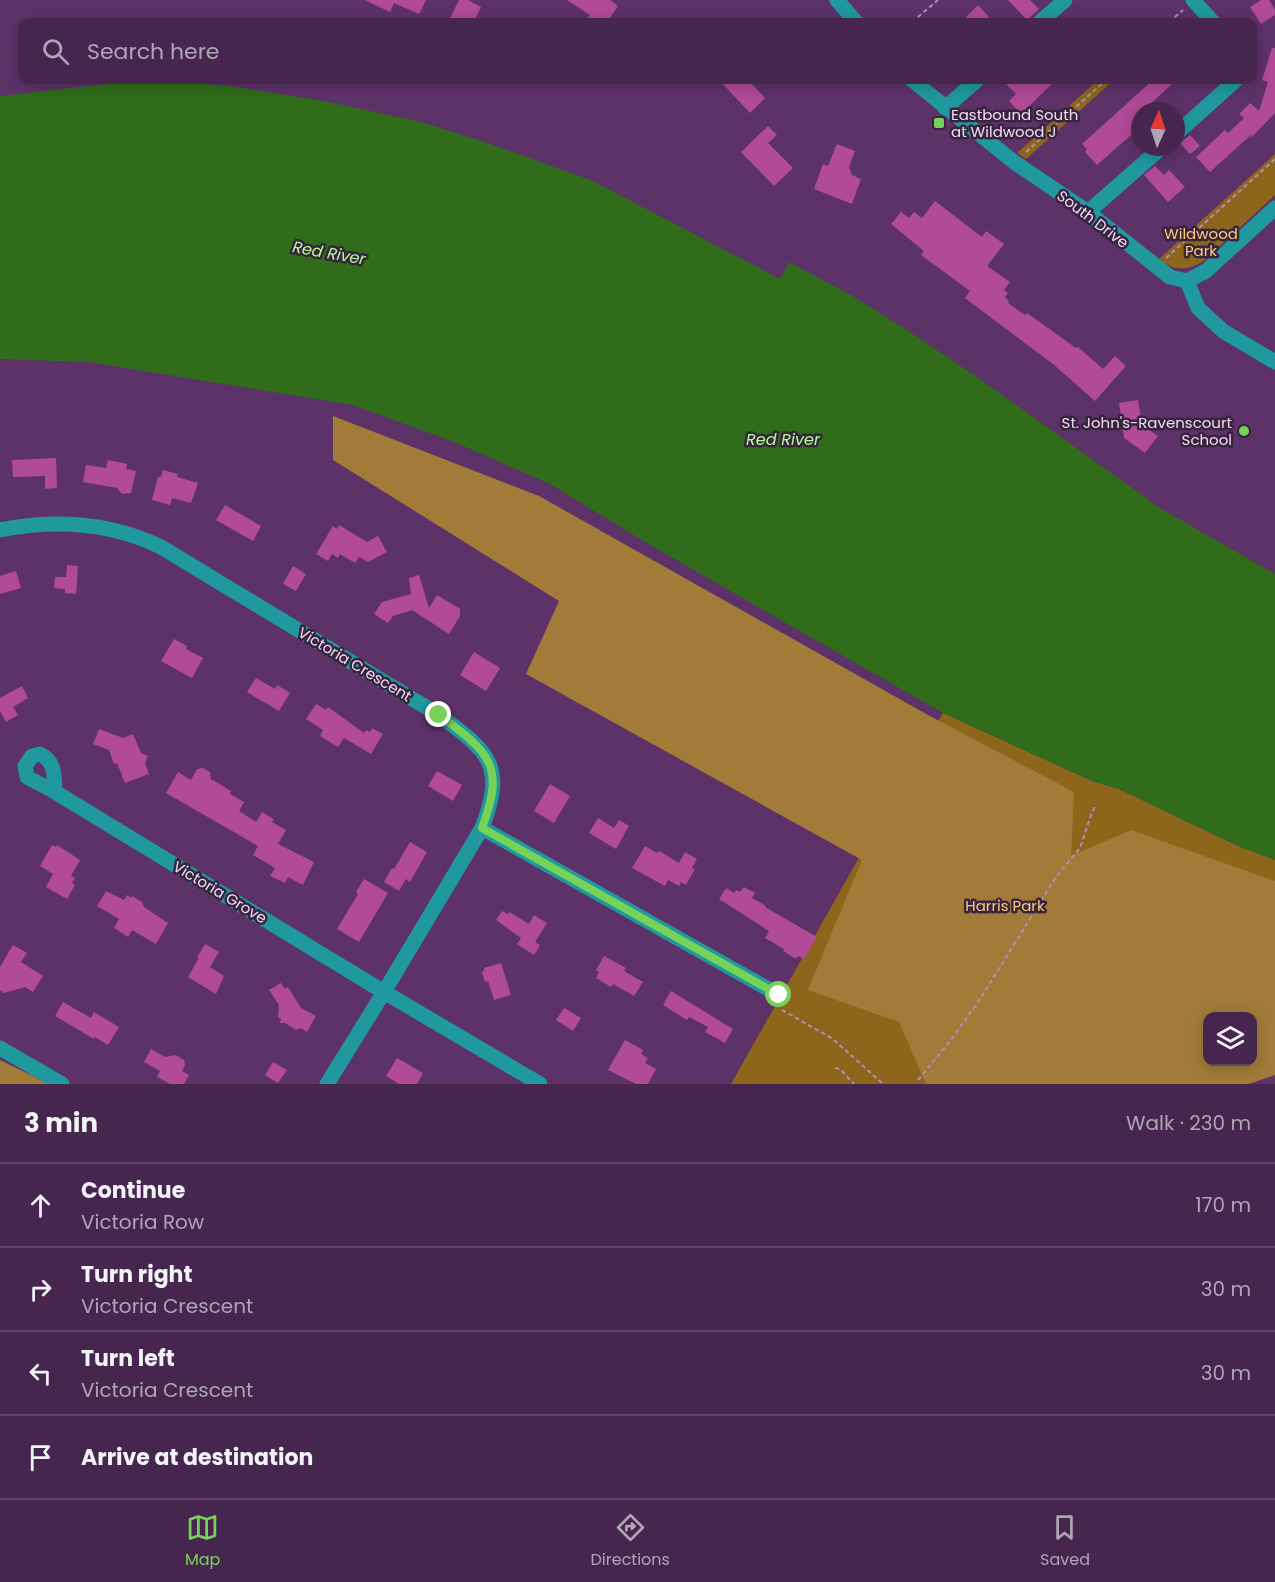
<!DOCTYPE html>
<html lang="en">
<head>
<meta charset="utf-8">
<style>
	:root { --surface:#46264f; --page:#503259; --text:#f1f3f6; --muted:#b0a5b7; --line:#5e4366; --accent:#77d259 }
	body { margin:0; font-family:Poppins,sans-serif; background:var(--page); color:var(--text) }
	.controls { position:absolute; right:18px; bottom:18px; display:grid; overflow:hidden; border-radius:12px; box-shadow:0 3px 15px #0003 }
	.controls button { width:54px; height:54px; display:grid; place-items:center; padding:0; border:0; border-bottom:2px solid var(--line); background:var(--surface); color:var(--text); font:30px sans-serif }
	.compass { position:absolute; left:1131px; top:102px; width:54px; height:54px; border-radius:50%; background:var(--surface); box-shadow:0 3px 15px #0003; rotate:3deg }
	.stop { position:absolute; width:18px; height:18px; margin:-14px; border:4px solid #77d259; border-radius:50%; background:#fff }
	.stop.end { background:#77d259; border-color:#fff; box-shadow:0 2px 6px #0008 }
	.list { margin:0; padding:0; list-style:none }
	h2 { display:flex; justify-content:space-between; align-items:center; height:78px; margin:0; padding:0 24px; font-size:26px }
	h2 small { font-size:20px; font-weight:400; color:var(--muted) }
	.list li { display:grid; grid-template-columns:39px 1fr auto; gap:18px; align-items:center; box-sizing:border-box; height:84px; padding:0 24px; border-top:2px solid var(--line) }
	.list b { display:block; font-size:22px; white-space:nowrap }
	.list p { margin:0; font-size:20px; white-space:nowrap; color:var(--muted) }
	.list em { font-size:20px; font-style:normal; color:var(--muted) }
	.icon { flex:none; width:33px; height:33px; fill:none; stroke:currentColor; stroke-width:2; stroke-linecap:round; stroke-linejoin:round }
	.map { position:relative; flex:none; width:1275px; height:1084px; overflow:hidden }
	.search { position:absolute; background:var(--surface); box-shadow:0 3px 15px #0003; left:18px; right:18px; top:18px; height:66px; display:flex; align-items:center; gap:15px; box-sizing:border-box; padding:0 21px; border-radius:12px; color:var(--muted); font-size:22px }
	.sheet { height:414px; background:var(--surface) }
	nav { display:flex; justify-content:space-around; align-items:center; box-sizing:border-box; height:84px; border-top:2px solid var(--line); background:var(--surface); font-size:16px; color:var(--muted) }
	nav a { display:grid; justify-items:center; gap:3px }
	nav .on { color:var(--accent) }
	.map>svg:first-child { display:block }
	.green { fill:#8e661b }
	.forest { fill:#a27b38; fill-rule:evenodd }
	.water { fill:#306c1a }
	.building { fill:#b14a97 }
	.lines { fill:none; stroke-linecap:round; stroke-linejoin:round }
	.path { stroke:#af8eb8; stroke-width:2; stroke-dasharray:4.5 3; stroke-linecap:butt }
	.minor { stroke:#1f999e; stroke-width:15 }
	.route { stroke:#77d259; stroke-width:8 }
	.poi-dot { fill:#77d259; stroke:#37243d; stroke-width:2 }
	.labels { text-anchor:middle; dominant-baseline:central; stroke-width:5; stroke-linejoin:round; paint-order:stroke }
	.poi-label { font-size:15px; fill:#f3dafa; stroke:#37243d; text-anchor:start }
	.street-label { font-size:15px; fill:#f3dafa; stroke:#37243d }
	.park-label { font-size:15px; fill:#fecc7a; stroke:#37243d }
	.water-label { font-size:16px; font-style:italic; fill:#affd97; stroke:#37243d }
</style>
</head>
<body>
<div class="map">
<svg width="1275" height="1084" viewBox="0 0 1275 1084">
	<rect width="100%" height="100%" fill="#5d3269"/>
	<!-- green -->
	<path class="green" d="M1098 80H1114L1026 159 1017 153Z
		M1275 154V195L1205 260C1189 271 1174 272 1159 259Z
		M943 713 1092 781 1119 789 1238 846 1275 860V956L966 1084H731L856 863Z"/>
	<!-- forest -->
	<path class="forest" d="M333 416 539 496 928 715 1074 792 1071 856 1131 830 1275 881V1075L1249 1084H926L899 1022 808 990 862 860 526 674 559 601 333 460ZM1208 1017H1252V1062H1208Z
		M0 1060 49 1084H0Z"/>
	<!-- water -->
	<path class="water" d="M132 81 197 83 236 87 324 101 421 122 482 141 593 181 780 279 789 262 851 295 907 330 980 379 1160 508 1275 574V860L1238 846 1119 789 1092 781 943 713 645 542 550 484 454 442 353 405 89 362 0 359V96Z"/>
	<!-- building -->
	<path class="building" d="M365 0H426L419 14 394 3 390 12Z
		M459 0H468L481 7 474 22H448Z
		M567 0H610L618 6 607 22H584L590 15Z
		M1008 0H1030L1039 9 1027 20Z
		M1261 0H1269L1275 10V15L1261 24 1250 7Z
		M978 5 989 17 983 22H971L966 17Z
		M1272 48H1275V113L1250 139 1252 134 1210 172 1196 157 1225 130 1228 133 1244 118 1239 114 1250 103 1259 111 1268 82 1262 80Z
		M719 80H748L765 98 750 113Z
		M1002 80H1056L1021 114 1009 101 1016 94Z
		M1153 80H1176L1143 111H1140V127L1097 165 1085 152 1087 149 1082 144Z
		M768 126 777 135 768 143 793 168 774 186 741 152Z
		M1190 135 1200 146 1190 154 1180 143Z
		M837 144 855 151 849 167 852 175 861 179 852 204 814 189 823 164 828 166Z
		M1155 166 1164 175 1169 170 1185 187 1168 202 1144 175Z
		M935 201 982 237 986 231 1004 244 987 266 1010 282 1004 290 1008 293 1005 297 1009 301 1008 303 1025 315 1027 313 1076 348 1078 347 1103 369 1115 356 1126 366 1095 401 1053 364 965 298 970 291 921 255 924 251 891 224 901 212 909 218 914 212 922 218Z
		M1138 400 1142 425 1158 436 1145 453 1124 438 1119 403Z
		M56 458 57 488 45 489V476L13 477 12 460Z
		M108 460 127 464 126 469 136 471 131 493 122 494 117 488 83 482 86 465 106 468Z
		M163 470 178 474 177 477 198 483 191 503 172 498 170 505 152 500 158 477H161Z
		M225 505 261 526 253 541 216 520Z
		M339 525 367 542 378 536 387 552 368 562 359 557 355 563 340 554 338 558 332 554 328 561 316 554 333 526 337 529Z
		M67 565 78 566 76 594 65 593V589L54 588 55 577H66Z
		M293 566 306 574 296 591 283 584Z
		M16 571 21 588 0 594V576Z
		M419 575 429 608 437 595 460 609V616L449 634 412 610 393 616 388 623 374 614 382 602 411 594 409 578Z
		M174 639 187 646 186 649 203 658 192 678 161 661Z
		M474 652 500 668 486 691 460 675Z
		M256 678 275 689 277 685 290 693 279 711 247 692Z
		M22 686 28 698 13 707 18 715 6 722 0 711V698Z
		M316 704 326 710 328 707 364 733 366 730 370 732 372 728 383 734 371 754 344 738 338 747 320 736 323 730 306 719Z
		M99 729 123 738 133 734 141 753 148 756 145 763 149 774 125 783 117 763 114 764 109 750 93 744Z
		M203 768 210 772 211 779 231 791 230 794 244 802 239 811 256 822 262 812 274 819 272 822 286 830 278 844 314 862 303 885 288 877 285 883 270 876 275 868 253 855 258 846 166 793 178 772 191 780 197 769Z
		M437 771 462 785 453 801 428 786Z
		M550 784 570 796 554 823 534 811Z
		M598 818 614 828 619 820 629 826 616 849 589 833Z
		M410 842 427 852 410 882 406 879 399 891 384 882 392 868 394 869Z
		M52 845 56 847 57 845 80 860 71 876 75 878 72 883 75 885 67 899 46 887 53 874 40 866Z
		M645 846 657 853 659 851 679 863 685 852 697 859 692 868 695 869 686 885 681 882 679 886 668 880 665 886 632 868Z
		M364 879 388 893 359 942 337 929 358 894 356 892Z
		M744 887 755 893 752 898 766 906 765 907 817 937 804 959 798 956 796 959 783 951 784 949 765 938 769 931 719 899 726 888 734 893 736 890 740 892Z
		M106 891 124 900 127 895 131 898 132 896 142 902 144 907 168 923 156 944 132 930 128 937 114 928 119 919 97 906Z
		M502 911 508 914 509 912 529 924 534 915 547 923 535 942 540 945 534 955 517 944 521 938 496 920Z
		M205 944 219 952 210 967 224 976 216 994 188 977 199 958 197 957Z
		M13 945 27 953 21 962 43 976 33 992 25 987 4 993 0 990V967Z
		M604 956 626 968 624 971 643 982 634 996 613 984 611 987 596 978 599 972 596 970Z
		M501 963 511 995 494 1000 488 981 485 982 482 972 484 971V968Z
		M281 983 285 989 288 987 301 1008 316 1016 307 1032 301 1028 296 1030 285 1023H280L281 1019 278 1017 279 1005 269 990Z
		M671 991 733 1029 725 1043 705 1032 708 1027 689 1017 687 1020 663 1005Z
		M63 1002 91 1018 94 1012 119 1027 108 1045 95 1037 94 1039 55 1016Z
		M564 1008 581 1018 573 1031 556 1020Z
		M625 1040 643 1050 641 1054 648 1058 645 1063 656 1069 648 1084H636L608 1070Z
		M151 1049 165 1057 176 1055 184 1060 185 1065 182 1071 189 1075 184 1084H170L157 1077 160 1071 144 1062Z
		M397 1058 423 1073 417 1084H399L386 1076Z
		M273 1062 287 1070 278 1083 265 1075Z"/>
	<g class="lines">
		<!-- path -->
		<path class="path" d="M912 22 938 0
			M1169 22 1183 10
			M1026 152 1106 80
			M1166 258 1275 159
			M782 1010 833 1039 883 1084
			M835 1068 840 1069 854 1084
			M918 1080 951 1040 982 996 1056 877 1080 848 1091 815 1096 804"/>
		<!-- minor -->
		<path class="minor" d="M837 0 856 22
			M1193 0 1213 22
			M1040 22 1065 0
			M912 80 1014 162 1088 212 1170 277 1187 281 1206 271 1275 208
			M945 108 977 80
			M1176 134 1236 80
			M1088 212 1162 147
			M1187 281 1198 308 1223 331 1275 362
			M0 530C56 519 109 522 161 547L439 715C489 752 506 765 482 828L384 992 540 1084
			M55 792 27 777 25 766 32 756 40 754C56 761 54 778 55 792L384 992 327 1084
			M482 828 779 995
			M0 1048 62 1084"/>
	</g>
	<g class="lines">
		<!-- route -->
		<path class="route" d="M439 715C489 752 506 765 482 828L779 995"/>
	</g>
	<!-- markers -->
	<g class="poi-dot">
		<rect x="933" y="117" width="12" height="12" rx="3"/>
		<circle cx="1244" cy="431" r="6"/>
	</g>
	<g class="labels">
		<!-- poi labels -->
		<g class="poi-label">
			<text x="951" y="114">Eastbound South<tspan x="951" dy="17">at Wildwood J</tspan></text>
			<text x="1232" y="422" text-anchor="end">St. John's-Ravenscourt<tspan x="1232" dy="17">School</tspan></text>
		</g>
		<!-- street labels -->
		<g class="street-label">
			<text transform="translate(1093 219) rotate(37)">South Drive</text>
			<text transform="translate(355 664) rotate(31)">Victoria Crescent</text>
			<text transform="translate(220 892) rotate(31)">Victoria Grove</text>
		</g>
		<!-- park labels -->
		<g class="park-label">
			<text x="1201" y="233">Wildwood<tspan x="1201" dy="17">Park</tspan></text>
			<text x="1005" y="905">Harris Park</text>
		</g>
		<!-- water labels -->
		<g class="water-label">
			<text transform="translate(329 253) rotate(10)">Red River</text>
			<text x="783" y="439">Red River</text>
		</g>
	</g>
</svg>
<div class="controls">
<button><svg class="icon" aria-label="layers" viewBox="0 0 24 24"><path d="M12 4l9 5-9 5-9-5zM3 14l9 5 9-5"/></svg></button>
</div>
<svg class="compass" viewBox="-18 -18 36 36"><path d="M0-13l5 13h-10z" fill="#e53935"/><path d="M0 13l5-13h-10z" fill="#b0a5b7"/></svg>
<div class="stop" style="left:779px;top:995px"></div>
<div class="stop end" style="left:439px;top:715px"></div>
<div class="search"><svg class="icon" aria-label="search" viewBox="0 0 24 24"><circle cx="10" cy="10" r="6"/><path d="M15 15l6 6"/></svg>Search here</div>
</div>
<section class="sheet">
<h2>3 min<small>Walk · 230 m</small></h2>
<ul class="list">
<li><svg class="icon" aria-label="ahead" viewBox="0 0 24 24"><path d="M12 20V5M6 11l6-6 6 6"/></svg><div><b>Continue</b><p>Victoria Row</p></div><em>170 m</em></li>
<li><svg class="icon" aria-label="right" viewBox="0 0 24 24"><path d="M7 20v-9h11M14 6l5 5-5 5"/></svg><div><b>Turn right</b><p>Victoria Crescent</p></div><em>30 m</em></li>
<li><svg class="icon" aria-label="left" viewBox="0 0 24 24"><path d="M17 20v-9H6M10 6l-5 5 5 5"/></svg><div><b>Turn left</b><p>Victoria Crescent</p></div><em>30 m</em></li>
<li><svg class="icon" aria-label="arrive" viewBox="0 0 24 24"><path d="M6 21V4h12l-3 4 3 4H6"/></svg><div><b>Arrive at destination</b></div></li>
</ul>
</section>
<nav>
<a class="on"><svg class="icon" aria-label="map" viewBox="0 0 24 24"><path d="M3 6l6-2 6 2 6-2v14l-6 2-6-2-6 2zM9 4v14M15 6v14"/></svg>Map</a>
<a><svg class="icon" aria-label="directions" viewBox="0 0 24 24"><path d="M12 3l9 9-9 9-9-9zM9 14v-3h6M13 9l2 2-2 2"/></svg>Directions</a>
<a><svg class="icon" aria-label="saved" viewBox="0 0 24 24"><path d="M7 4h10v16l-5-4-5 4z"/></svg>Saved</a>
</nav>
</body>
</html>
